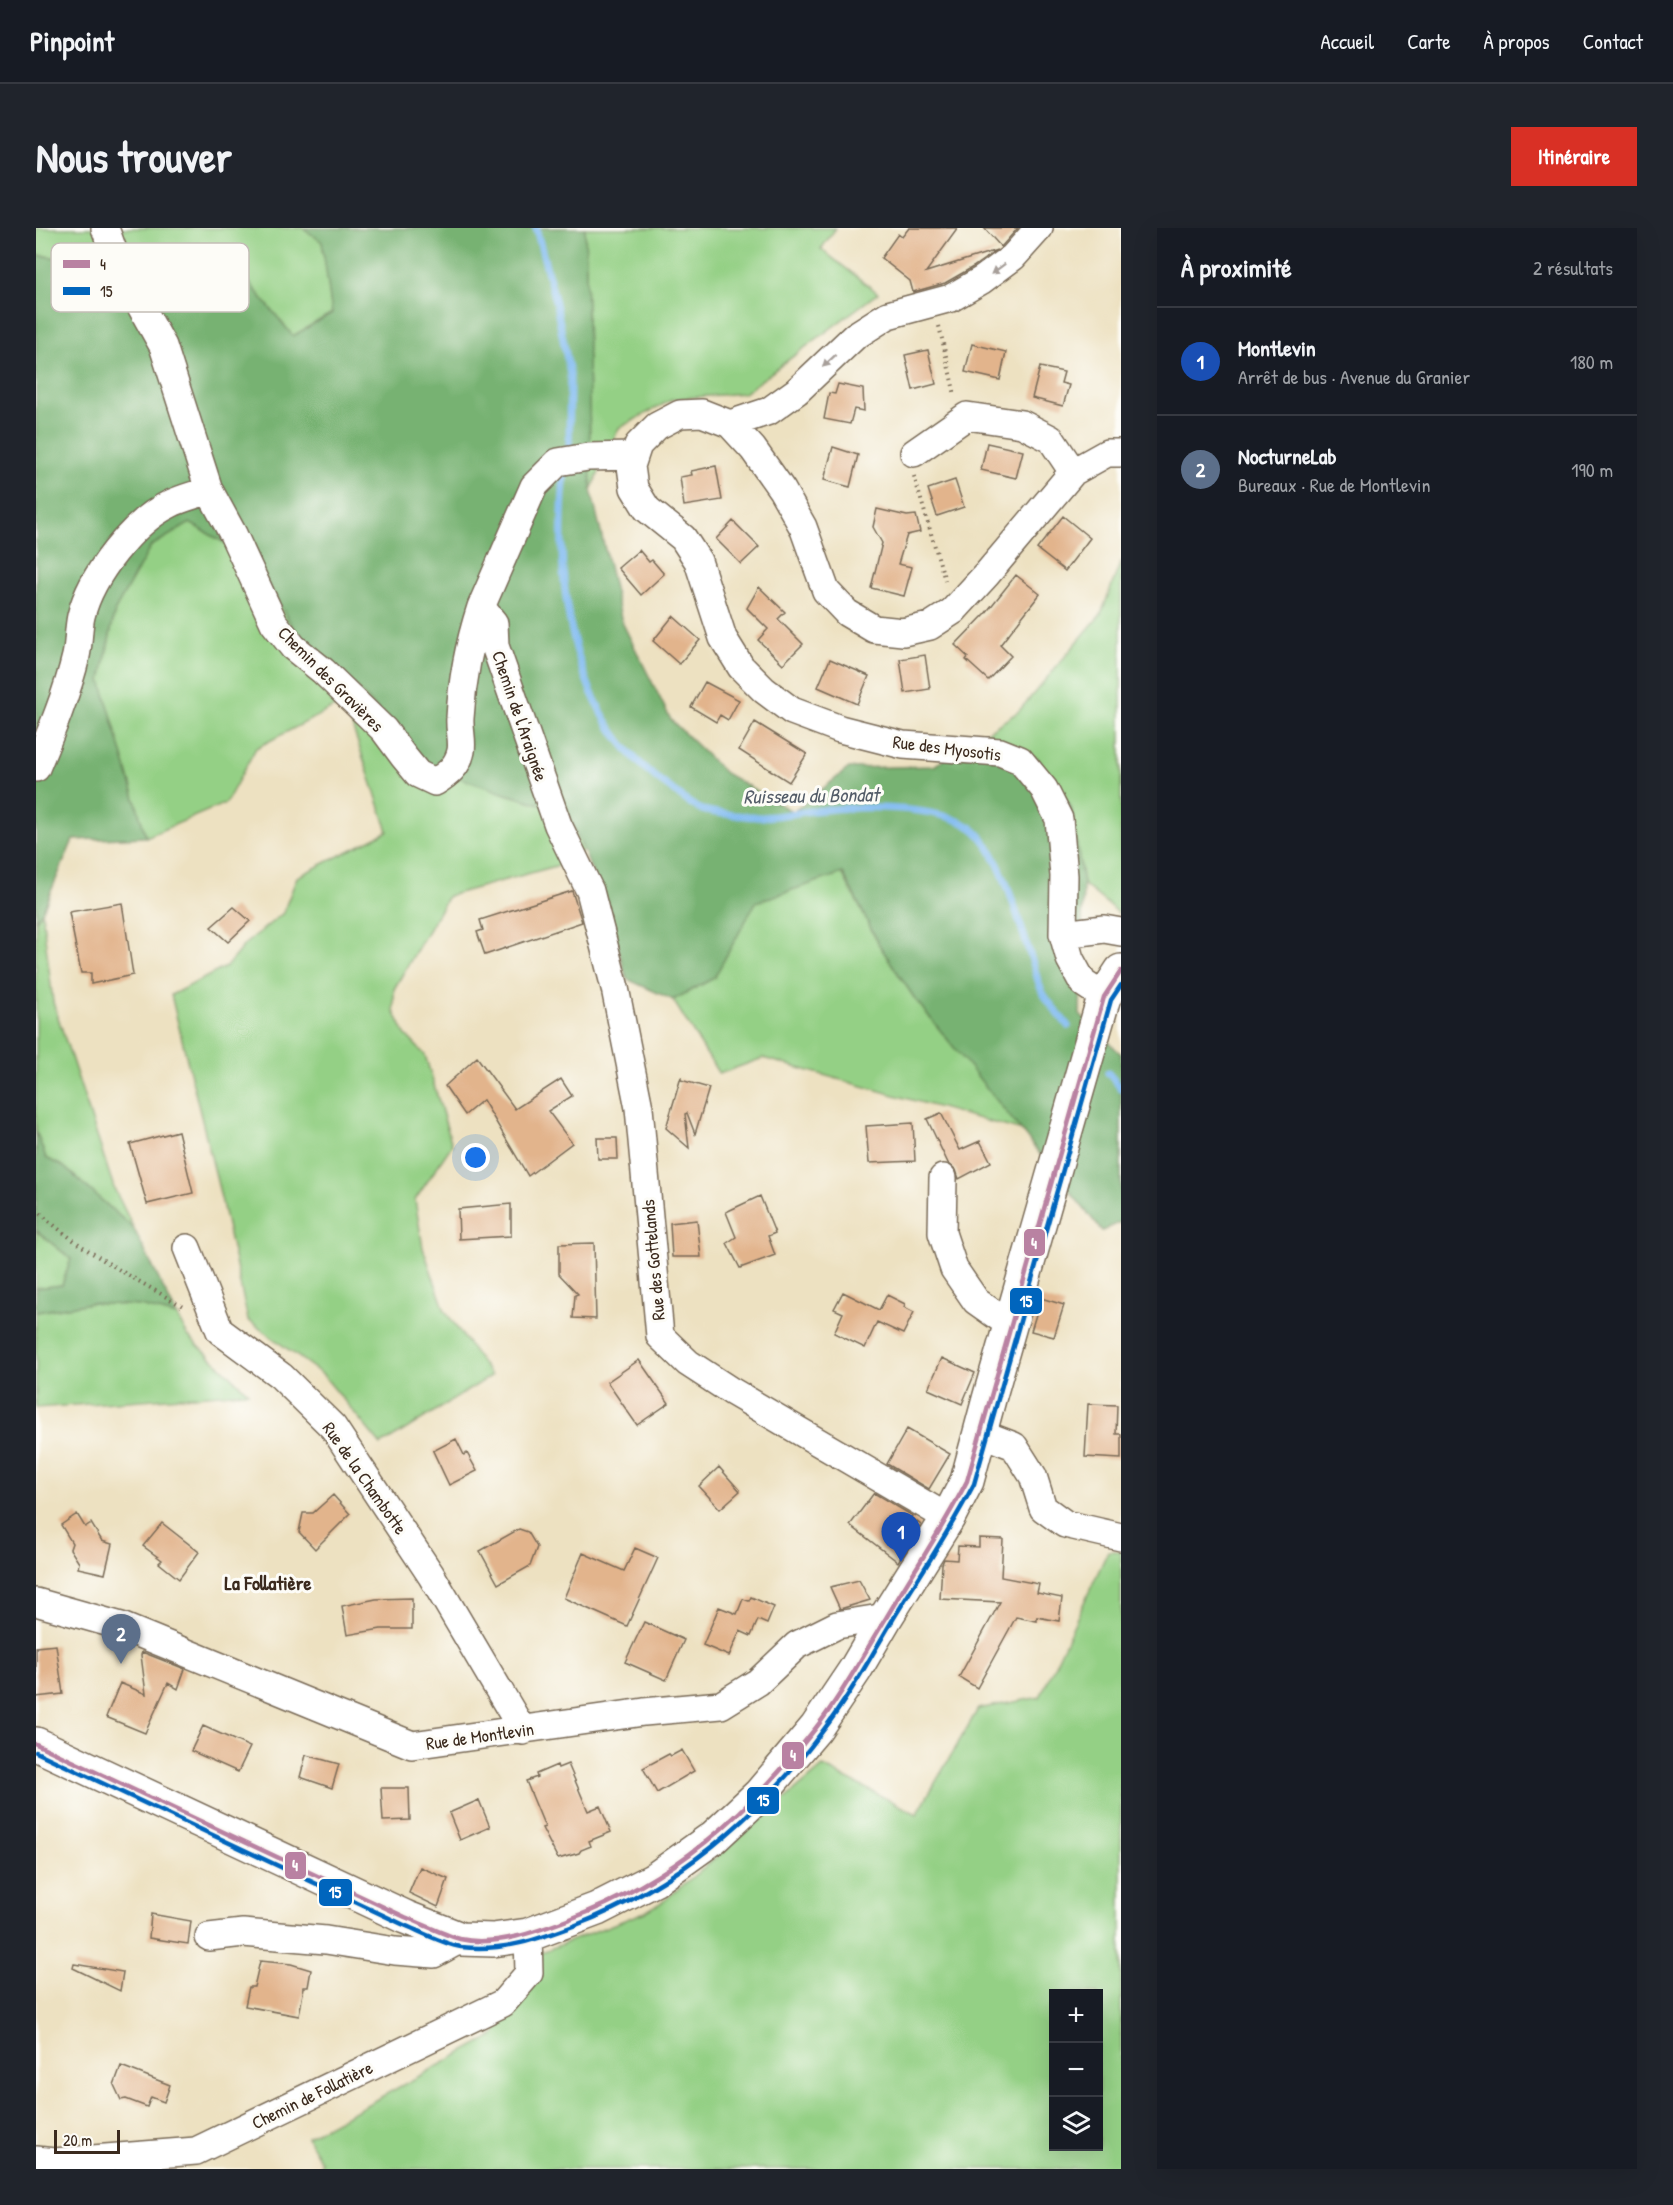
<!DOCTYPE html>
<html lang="fr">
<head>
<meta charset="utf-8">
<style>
	:root { --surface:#171b24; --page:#20242c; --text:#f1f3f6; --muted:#9ea1a6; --line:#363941; --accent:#d93025 }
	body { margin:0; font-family:"Patrick Hand",sans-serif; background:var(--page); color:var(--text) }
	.controls { position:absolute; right:18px; bottom:18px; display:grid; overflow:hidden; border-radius:0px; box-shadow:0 6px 24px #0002 }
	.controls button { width:54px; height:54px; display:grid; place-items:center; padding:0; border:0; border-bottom:2px solid var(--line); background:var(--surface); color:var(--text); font:30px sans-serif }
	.scale { position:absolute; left:18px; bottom:15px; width:66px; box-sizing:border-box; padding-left:6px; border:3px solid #3b2a1e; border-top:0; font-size:16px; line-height:21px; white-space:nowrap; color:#3b2a1e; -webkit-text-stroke:4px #fdfcf7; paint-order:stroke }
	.you { position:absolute; left:440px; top:930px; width:21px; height:21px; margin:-15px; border:4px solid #fff; border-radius:50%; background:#1a73e8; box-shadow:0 0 0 9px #1a73e833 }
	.badge { display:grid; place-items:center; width:39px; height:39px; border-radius:50%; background:var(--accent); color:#fff; font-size:20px; font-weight:700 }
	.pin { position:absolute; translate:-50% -50px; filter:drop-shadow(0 2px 3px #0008) }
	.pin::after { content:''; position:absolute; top:32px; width:21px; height:18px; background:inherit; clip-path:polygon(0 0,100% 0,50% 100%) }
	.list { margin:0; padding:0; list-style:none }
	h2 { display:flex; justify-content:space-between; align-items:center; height:78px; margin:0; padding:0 24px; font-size:26px }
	h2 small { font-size:20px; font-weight:400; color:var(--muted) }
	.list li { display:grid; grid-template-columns:39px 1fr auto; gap:18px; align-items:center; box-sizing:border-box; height:108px; padding:0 24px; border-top:2px solid var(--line) }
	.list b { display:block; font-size:22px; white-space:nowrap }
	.list p { margin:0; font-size:20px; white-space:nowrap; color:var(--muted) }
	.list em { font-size:20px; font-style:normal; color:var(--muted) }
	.icon { flex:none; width:33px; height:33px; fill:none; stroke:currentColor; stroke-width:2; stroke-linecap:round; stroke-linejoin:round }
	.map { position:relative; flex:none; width:1085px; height:1941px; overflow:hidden; border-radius:0px }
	header { display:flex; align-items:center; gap:36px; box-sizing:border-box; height:84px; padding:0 30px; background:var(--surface); border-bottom:2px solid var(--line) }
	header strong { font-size:28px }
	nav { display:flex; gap:33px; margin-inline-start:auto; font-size:21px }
	.intro { display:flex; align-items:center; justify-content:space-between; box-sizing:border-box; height:144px; padding:0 36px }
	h1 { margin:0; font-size:42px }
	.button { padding:15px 27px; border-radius:0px; background:var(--accent); color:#fff; font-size:21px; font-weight:700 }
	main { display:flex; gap:36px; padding:0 36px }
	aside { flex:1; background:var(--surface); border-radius:0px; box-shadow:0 6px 24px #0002 }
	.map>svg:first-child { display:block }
	.green { fill:#94d085; stroke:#687d52; stroke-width:1.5; fill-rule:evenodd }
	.forest { fill:#77b272; stroke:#596e48; stroke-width:1.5 }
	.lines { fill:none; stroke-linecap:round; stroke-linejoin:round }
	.stream { stroke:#7fbaf1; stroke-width:7 }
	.building { fill:#e2b48c }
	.minor-casing { stroke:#796a57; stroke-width:30 }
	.major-casing { stroke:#796a57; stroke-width:36 }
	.path { stroke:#796a57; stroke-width:4; stroke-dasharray:1.5 4.5; stroke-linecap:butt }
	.minor { stroke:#fff; stroke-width:27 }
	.major { stroke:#fff; stroke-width:33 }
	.bus-1-casing { stroke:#fdfcf7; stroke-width:9 }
	.bus-2-casing { stroke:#fdfcf7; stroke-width:9 }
	.bus-1 { stroke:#b982a2; stroke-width:4.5 }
	.bus-2 { stroke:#0065bd; stroke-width:4.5 }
	.oneway { fill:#a79f9a }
	.labels { text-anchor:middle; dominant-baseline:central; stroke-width:6; stroke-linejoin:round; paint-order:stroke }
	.street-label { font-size:18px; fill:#3b2a1e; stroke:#fdfcf7 }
	.water-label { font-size:20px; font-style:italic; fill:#535c68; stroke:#fdfcf7 }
	.neighbourhood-label { font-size:20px; font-weight:bold; fill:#3b2a1e; stroke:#fdfcf7 }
	.key { fill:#fdfcf7; stroke:#c3bdb6; stroke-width:1.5 }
	.key-label { font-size:16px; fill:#3b2a1e }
	.line-badge { stroke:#fdfcf7; stroke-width:2 }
	.badge-label { font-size:16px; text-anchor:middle; font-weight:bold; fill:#fff }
</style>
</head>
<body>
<header>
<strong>Pinpoint</strong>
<nav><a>Accueil</a><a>Carte</a><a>À propos</a><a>Contact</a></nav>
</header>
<div class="intro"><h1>Nous trouver</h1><a class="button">Itinéraire</a></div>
<main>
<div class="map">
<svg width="1085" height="1941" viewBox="0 0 1085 1941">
	<rect width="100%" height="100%" fill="#fdfcf7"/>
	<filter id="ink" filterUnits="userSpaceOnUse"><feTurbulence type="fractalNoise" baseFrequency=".0167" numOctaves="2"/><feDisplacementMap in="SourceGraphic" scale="12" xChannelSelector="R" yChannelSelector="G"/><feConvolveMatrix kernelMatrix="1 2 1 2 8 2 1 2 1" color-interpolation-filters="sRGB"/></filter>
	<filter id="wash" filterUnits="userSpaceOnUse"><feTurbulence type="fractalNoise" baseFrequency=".008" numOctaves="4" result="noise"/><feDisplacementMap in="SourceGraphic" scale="24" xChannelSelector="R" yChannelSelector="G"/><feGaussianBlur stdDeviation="1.35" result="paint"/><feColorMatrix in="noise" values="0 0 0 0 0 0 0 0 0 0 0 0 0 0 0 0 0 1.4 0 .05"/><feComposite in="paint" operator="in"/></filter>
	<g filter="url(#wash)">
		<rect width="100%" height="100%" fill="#ede1c1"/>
		<!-- green -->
		<path class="green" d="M0 0H267L286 13 296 85 257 108 198 36 156 47 0 27Z
			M549 0H800L785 21 842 65 708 165 637 171 583 200 555 262Z
			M154 295 217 331 470 566 532 584 547 621 538 633 412 668 358 761V783L369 806 389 827 416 917 379 972 387 1020 409 1083 455 1148 345 1217 287 1147 212 1092 183 961 135 767 190 739 209 716 247 685 261 649 352 603 308 474 220 520 190 575 110 609 65 453 79 382 115 318Z
			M1085 333V687L1047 656 1035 579 943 509 982 484 1065 386Z
			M806 645 844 718 879 771 986 903 727 830 683 846 637 772 678 750 720 674Z
			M6 684 17 774 78 960 98 1001 28 939 10 930 0 903V692Z
			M0 1003 35 1031 26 1057 0 1060Z
			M55 1075 105 1078 141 1088 152 1108 212 1164 0 1180V1084Z
			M1072 1323H1085V1941H283L286 1935 271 1909 459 1807 495 1728 609 1684 628 1673 787 1539 881 1586 942 1481 1004 1469ZM1017 1766H1062V1918H1017Z"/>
		<!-- forest -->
		<path class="forest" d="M267 0H549L555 262 586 394 635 492 689 545 757 584 813 540 898 538 942 509 1001 530 1035 579 1047 656 1044 786 1085 826V994L1066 1003 879 771 844 718 807 645 720 674 678 750 637 772 591 751 571 681 532 584 470 566 398 541 327 466 259 403 217 331 154 295 115 318 79 382 65 452 110 609 37 612 6 684 0 692V27L156 47 198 36 257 108 296 85 286 14Z
			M0 903 10 930 28 939 98 1001 141 1088 105 1078 55 1075 0 1084V1060L26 1057 35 1031 0 1002Z"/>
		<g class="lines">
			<!-- stream -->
			<path class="stream" d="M500 0 520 76 534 146 533 221
				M528 250C519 359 534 493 634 560 643 567 653 576 664 581 672 585 716 589 726 589 743 588 760 585 776 583 817 578 901 576 936 600 966 622 984 700 997 735 1000 745 1002 756 1007 765 1014 777 1024 787 1032 798
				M1072 845 1085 860"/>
		</g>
		<g id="blocks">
			<!-- building -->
			<path class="building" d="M873 0H922L890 44 961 22 937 39 909 55 877 64 874 53 845 30 862 6 866 9Z
				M948 0H982L965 19Z
				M936 116 970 124 964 152 929 144Z
				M892 122 900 156 877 162 869 127Z
				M1004 139 1028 144 1025 155 1033 157 1027 178 996 170Z
				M802 156 827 161 828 183 818 181 814 196 788 191 793 165 799 166Z
				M951 215 987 223 980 250 945 242Z
				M797 219 822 227 814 259 788 252Z
				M680 238 686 272 648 278 644 249 656 247 655 243Z
				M919 252 928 279 901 288 892 261Z
				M841 281 871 288 880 287 884 304 871 307 862 336 876 339 868 368 835 360 846 315 837 299Z
				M1027 288 1054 310 1029 343 1001 321Z
				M697 293 723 319 705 336 680 311Z
				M603 322 613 334 616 332 628 346 605 367 582 340Z
				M980 347 1004 366 964 417 975 428 952 452 930 432 932 429 919 417 949 386Z
				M723 359 749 384 742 391 767 416 747 436 722 412 732 401 711 380Z
				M637 388 664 412 643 436 617 413Z
				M889 427 894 461 869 465 864 431Z
				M794 431 833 448 821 476 782 459Z
				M669 454 703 472 692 492 684 487 680 494 655 479Z
				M719 494 771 526 753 554 703 522Z
				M536 663 546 694 449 727 441 704 447 702 444 692Z
				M86 675 97 747 55 756V745H45L33 684Z
				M198 679 214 693 192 714 175 699Z
				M441 829 479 881 525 851 536 868 512 883 536 915 492 948 447 872 429 887 409 858Z
				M645 849V852L673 860 659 906 651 885 649 886 653 920 630 900Z
				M905 885 924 922 944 913 955 934 923 951 920 942 912 935 891 891Z
				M877 895 879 933 833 935 830 898Z
				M142 903 157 965 111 976 94 916Z
				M561 910H581L582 931H562Z
				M724 968 739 1005 732 1008 739 1027 704 1040 691 1015 700 1009 690 984Z
				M475 976V1008L423 1011 422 981Z
				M661 992 665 1029H636L634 995Z
				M558 1015 560 1091 537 1090 539 1067 542 1066 523 1046V1016Z
				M807 1064 843 1082 851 1067 869 1076 868 1079 878 1084 867 1106 841 1094 829 1120 798 1105 807 1085 798 1081Z
				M1005 1070 1028 1077 1018 1109 995 1103Z
				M906 1130 939 1145 926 1176 892 1161Z
				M603 1132 633 1175 601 1197 571 1154Z
				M1052 1176 1081 1177 1080 1206H1085V1231L1049 1229Z
				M871 1201 914 1226 893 1261 851 1236Z
				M420 1211 428 1227 431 1225 441 1243 413 1257 397 1223Z
				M683 1239 704 1263 684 1281 663 1258Z
				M838 1265 877 1288 876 1290 885 1297 862 1334 814 1297Z
				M297 1267 314 1286 279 1321 263 1304 267 1285H277Z
				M41 1286 49 1299 55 1295 66 1313 76 1316 69 1346 42 1340 43 1335 34 1321 36 1315 25 1297Z
				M126 1295 163 1324 143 1351 123 1335 126 1332 107 1318Z
				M483 1301 492 1304 501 1319 494 1338 462 1356 444 1323Z
				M943 1310 967 1311 965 1349 1003 1356 1001 1365 1026 1370 1023 1393 1001 1389V1393L980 1389 941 1460 923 1449 964 1374 904 1371 906 1336 908 1331 921 1332 922 1318 943 1319Z
				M599 1320 622 1330 591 1398 528 1370 547 1325 588 1343Z
				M823 1352 834 1372 804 1381 794 1359Z
				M715 1369 738 1379 731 1396 722 1392 715 1408 704 1403 693 1428 667 1417 683 1379 701 1386 707 1371 713 1373Z
				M376 1370V1401H345L311 1407 306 1378 340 1371Z
				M608 1394 648 1412 630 1452 589 1434Z
				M20 1417 27 1466 0 1469V1419Z
				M106 1424 149 1441 142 1461 132 1455 109 1505 70 1489 84 1455 110 1466 105 1427Z
				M167 1498 214 1519 202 1544 155 1523Z
				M646 1522 658 1543 621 1565 607 1540 633 1526 635 1528Z
				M270 1527 303 1536 296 1560 264 1549Z
				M532 1536 552 1583 564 1578 575 1604 553 1613 555 1618 545 1622 543 1625 522 1631 506 1600 509 1599 490 1553 501 1549 500 1546 521 1537 522 1540Z
				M345 1560H373L374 1592 347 1593Z
				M443 1572 454 1599 424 1612 413 1585Z
				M384 1639 412 1651 402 1679 373 1665Z
				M115 1686 155 1693 152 1716 113 1710Z
				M224 1733 255 1736 275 1742 272 1759H268L263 1788 209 1778 213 1759H218Z
				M38 1736 87 1744 84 1763 37 1740Z
				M85 1838 134 1857 128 1874 115 1869 111 1879 90 1871 85 1872 78 1857Z"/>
		</g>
	</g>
	<g filter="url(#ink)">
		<use href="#blocks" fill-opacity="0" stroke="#796a57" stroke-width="1.5"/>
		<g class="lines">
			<!-- minor casing -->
			<g class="minor-casing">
				<path id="minor" d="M69 0 78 25 93 57 127 118 173 262 197 306 238 395 257 419 287 443 348 502 368 529 382 546 399 554C412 546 422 538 425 523 427 513 423 501 424 490 426 451 433 416 445 379
					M694 196 733 183 761 163 819 108 852 87 915 70 946 52 977 29 1003 0
					M878 225 931 188 986 196 1015 211 1037 244
					M598 228 552 229 522 234 498 258 445 379 458 395 459 418 522 597 554 663 579 760 603 880 624 1108 652 1135 695 1163 912 1290
					M0 540C15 504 31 466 40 428 43 415 42 401 45 388 55 347 97 294 134 276 146 270 160 267 173 262
					M1027 706 1068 701 1085 704
					M1068 769 1047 755 1034 731 1027 706 1028 648 1023 591 1008 561 984 532 964 524 867 517 804 501 756 483 728 462 705 439 687 410 662 333 647 310 611 281 598 260 595 238 602 217 621 198 644 186 666 185 694 196 717 221 746 262 767 299 790 363 811 385 838 401 867 404 894 398 917 383 951 346 1037 244 1071 225H1085
					M907 950 906 1005 918 1041 940 1073 974 1097
					M151 1020 184 1103 245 1148 297 1199 395 1347 487 1503
					M944 1205 978 1218 997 1248 1007 1280 1029 1296 1085 1309
					M0 1374 85 1398 376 1517 608 1484 685 1477 722 1454 761 1417 801 1397 850 1389
					M173 1709 207 1705 290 1712 359 1723 398 1726 425 1711
					M0 1932 18 1934 160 1923 467 1775 493 1745 492 1707"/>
			</g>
			<!-- major casing -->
			<g class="major-casing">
				<path id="major" d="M0 1516 369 1689 425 1711 457 1712 492 1707 561 1681 618 1652 678 1609 724 1566 780 1500 819 1442 850 1389 912 1290 931 1253 953 1171 1068 769 1085 743"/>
			</g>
			<!-- path -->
			<path class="path" d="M903 98 919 167
				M878 248 910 356
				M0 981C42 1022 99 1050 149 1080"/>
			<!-- minor -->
			<use href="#minor" class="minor"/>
			<!-- major -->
			<use href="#major" class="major"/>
			<!-- bus-1 casing -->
			<g class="bus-1-casing">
				<path id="bus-1" d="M0 1516 369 1689C387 1696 406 1706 424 1711 459 1719 502 1703 534 1691 638 1652 711 1587 779 1501 806 1467 827 1427 850 1390 877 1344 907 1300 931 1253L1068 769 1085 743"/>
			</g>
			<!-- bus-2 casing -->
			<g class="bus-2-casing">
				<path id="bus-2" d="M0 1524 366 1696C383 1703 407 1716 425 1719 466 1724 503 1711 540 1697 639 1659 723 1589 786 1504 813 1469 834 1430 856 1393 884 1347 913 1304 938 1256L1075 772 1085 757"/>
			</g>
			<!-- bus-1 -->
			<use href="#bus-1" class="bus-1"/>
			<!-- bus-2 -->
			<use href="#bus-2" class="bus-2"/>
		</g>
		<!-- one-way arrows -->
		<defs><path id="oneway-solid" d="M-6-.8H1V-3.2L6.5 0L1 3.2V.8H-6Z" transform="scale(1.5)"/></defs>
		<g class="oneway">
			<use href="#oneway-solid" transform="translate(962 41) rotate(143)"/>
			<use href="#oneway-solid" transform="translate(793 133) rotate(137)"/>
		</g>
	</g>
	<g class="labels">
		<!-- street labels -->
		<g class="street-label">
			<text transform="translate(295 451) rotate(45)">Chemin des Gravières</text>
			<text transform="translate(484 488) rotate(71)">Chemin de l'Araignée</text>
			<text transform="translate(911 520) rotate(7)">Rue des Myosotis</text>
			<text transform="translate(617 1032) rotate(-95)">Rue des Gottelands</text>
			<text transform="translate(329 1250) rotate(55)">Rue de la Chambotte</text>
			<text transform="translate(444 1508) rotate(-8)">Rue de Montlevin</text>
			<text transform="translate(276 1867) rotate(-26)">Chemin de Follatière</text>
		</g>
		<!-- water labels -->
		<g class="water-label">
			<text transform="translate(775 567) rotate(-1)">Ruisseau du Bondat</text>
		</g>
		<!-- neighbourhood labels -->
		<g class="neighbourhood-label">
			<text x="232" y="1354">La Follatière</text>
		</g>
	</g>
	<!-- legend -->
	<rect x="15" y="15" width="198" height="69" rx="9" class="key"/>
	<rect x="27" y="32" width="27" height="8" fill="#b982a2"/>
	<rect x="27" y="59" width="27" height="8" fill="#0065bd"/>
	<g class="key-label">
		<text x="64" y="42">4</text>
		<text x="64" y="69">15</text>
	</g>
	<g class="line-badge">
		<rect x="987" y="1000" width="23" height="29" rx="6" fill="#b982a2"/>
		<rect x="973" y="1059" width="34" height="28" rx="6" fill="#0065bd"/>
		<rect x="745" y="1513" width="24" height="29" rx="6" fill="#b982a2"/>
		<rect x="710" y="1558" width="34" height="29" rx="6" fill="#0065bd"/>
		<rect x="248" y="1623" width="23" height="29" rx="6" fill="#b982a2"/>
		<rect x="282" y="1650" width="35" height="29" rx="6" fill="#0065bd"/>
	</g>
	<g class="badge-label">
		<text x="998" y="1021">4</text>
		<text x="990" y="1079">15</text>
		<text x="757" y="1533">4</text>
		<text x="727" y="1578">15</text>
		<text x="259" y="1643">4</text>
		<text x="299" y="1670">15</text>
	</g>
</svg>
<div class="controls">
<button>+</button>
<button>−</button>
<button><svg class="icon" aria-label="layers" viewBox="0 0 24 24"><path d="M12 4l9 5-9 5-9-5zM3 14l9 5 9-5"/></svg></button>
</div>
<div class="scale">20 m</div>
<div class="you"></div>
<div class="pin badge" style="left:865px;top:1334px;background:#1a4fb4">1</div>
<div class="pin badge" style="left:85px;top:1436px;background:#5c6f8a">2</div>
</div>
<aside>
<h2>À proximité<small>2 résultats</small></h2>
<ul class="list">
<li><span class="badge" style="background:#1a4fb4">1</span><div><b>Montlevin</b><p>Arrêt de bus · Avenue du Granier</p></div><em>180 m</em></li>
<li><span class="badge" style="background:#5c6f8a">2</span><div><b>NocturneLab</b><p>Bureaux · Rue de Montlevin</p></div><em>190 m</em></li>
</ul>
</aside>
</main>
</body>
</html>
